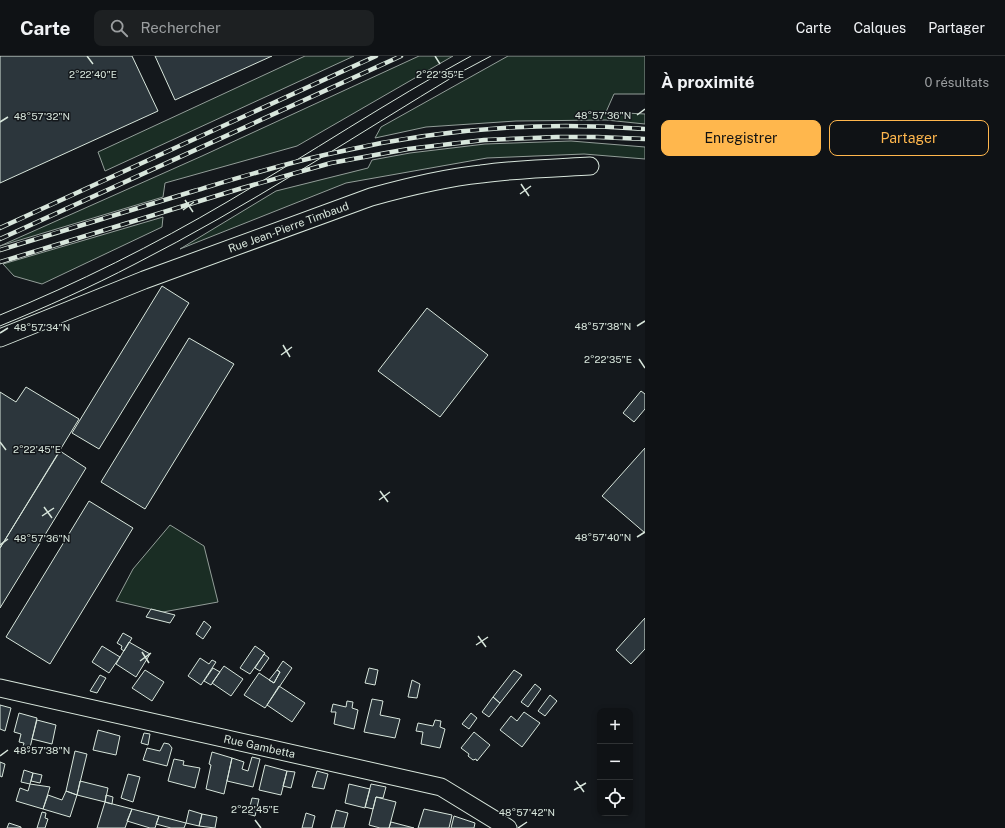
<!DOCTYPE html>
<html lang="fr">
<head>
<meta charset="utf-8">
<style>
	:root { --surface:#0f1215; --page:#1d2022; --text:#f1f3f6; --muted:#9b9ea0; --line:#2f3234; --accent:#ffb74d }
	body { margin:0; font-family:"Public Sans",sans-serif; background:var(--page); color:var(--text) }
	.controls { position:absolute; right:12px; bottom:12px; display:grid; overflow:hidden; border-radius:8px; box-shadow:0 2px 6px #0003 }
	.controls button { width:36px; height:36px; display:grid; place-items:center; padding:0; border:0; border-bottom:1px solid var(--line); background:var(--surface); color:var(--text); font:20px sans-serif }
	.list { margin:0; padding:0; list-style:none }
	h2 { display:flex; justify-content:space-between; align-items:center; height:52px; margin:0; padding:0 16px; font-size:17px }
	h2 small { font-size:13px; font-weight:400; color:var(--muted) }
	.actions { display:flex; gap:8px; padding:12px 16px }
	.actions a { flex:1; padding:9px 0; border:1px solid var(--accent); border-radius:8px; text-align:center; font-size:14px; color:var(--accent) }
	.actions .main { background:var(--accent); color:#111 }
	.icon { flex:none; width:22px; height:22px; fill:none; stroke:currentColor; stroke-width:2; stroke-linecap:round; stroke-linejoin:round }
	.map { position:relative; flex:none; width:645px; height:772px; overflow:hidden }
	header { display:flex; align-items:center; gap:24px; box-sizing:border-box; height:56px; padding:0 20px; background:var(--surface); border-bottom:1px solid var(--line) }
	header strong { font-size:19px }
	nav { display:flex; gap:22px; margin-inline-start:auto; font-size:14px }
	.search { width:280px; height:36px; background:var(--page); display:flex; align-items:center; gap:10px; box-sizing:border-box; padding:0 14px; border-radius:8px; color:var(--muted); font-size:15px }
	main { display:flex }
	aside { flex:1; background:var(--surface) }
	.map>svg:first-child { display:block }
	.green { fill:#1a2d24; stroke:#939e99 }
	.building { fill:#2c363c; stroke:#d8e6dc }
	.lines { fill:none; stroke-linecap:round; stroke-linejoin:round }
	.street-casing { stroke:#d8e6dc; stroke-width:19 }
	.street { stroke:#14181c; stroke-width:17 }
	.tram { stroke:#d8e6dc; stroke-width:1 }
	.rail-casing { stroke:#d8e6dc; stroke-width:4.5 }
	.rail { stroke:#14181c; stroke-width:3; stroke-dasharray:9; stroke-linecap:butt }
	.ticks { fill:none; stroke:#d8e6dc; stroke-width:1.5 }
	.labels { text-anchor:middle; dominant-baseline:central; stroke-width:3; stroke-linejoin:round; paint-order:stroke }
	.street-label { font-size:11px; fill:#d8e6dc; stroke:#14181c }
	.ticks-label { font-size:10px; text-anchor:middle; fill:#d8e6dc; stroke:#14181c; stroke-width:3; stroke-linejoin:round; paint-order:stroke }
</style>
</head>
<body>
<header>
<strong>Carte</strong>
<div class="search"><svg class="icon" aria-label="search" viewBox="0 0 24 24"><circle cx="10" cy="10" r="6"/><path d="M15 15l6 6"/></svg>Rechercher</div>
<nav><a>Carte</a><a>Calques</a><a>Partager</a></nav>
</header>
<main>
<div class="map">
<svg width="645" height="772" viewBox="0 0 645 772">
	<rect width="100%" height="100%" fill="#14181c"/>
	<!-- green -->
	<path class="green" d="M305 0H354L105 115 98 96Z
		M419 0H453L297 90 165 127 163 141 0 190 202 100Z
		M508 0H645V38H614L606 56 645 58V68L606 64 516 65 426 71 375 82 381 71Z
		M571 85 645 91V103L584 98 487 102 346 127 180 193 276 135 368 112 372 104 410 97 485 88Z
		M163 161 162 171 42 228 14 220 3 208Z
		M170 469 204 490 218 546 163 556 116 545 133 513Z"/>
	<!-- building -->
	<path class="building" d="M0 0H132L158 55 0 127Z
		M155 0H272L175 44Z
		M162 230 189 247 99 393 72 377Z
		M427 252 488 299 440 361 378 315Z
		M189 282 234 308 145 453 101 426Z
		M26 331 79 363 0 492V336L16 346Z
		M641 335 645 338V353L634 366 623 357Z
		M645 392V477L602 440Z
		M60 395 86 412 0 552V492Z
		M89 445 133 472 50 608 6 581Z
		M151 553 175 559 170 567 146 561Z
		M645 562V593L631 608 616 594Z
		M204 565 211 571 203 583 196 578Z
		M123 577 132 582 124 595 121 593 122 590 117 587Z
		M129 586 150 598 136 621 116 608Z
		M102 590 120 601 109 617 92 606Z
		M255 590 265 597 250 618 240 612Z
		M264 598 269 602 260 615 255 612Z
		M200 602 209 608 212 604 216 606 201 629 188 620Z
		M283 605 292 612 265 652 244 639 259 617 274 627 280 616 277 614Z
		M224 610 243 623 231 640 212 627Z
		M213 612 220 616 211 629 204 625Z
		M369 612 378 614 375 629 365 627Z
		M145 614 164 626 152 645 132 632Z
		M277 614 280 616 274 627 269 624Z
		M514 614 522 619 500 647 493 641Z
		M100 619 106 622 97 637 90 635Z
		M412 624 420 628 417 642 408 641Z
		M535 628 541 633 528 651 521 646Z
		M279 630 305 647 292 666 267 649Z
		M550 639 557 645 545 660 538 655Z
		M493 641 500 647 489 661 482 656Z
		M372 643 383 645 380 659 400 663 395 682 364 676Z
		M347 645 353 646 352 652 358 654 354 673 334 668 336 656H331L333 648 346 651Z
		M0 649 11 652 5 675 0 673Z
		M524 656 540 667 522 691 500 674 511 660 517 665Z
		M19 657 37 662 29 696 22 694 24 687 19 686 21 678 14 676Z
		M471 657 477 662 469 673 462 668Z
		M37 664 56 669 52 688 32 683Z
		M435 664 441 665 440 671 445 673 440 692 421 688 423 676 416 675 418 667 433 670Z
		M98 674 120 680 116 699 93 694Z
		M474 676 490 689 477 705 476 703 473 704 468 700 469 698 461 692Z
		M144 677 150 678 148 689 141 687Z
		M164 687 169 688 172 692 167 710 143 704 147 692 160 695Z
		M75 695 87 698 77 739 66 735Z
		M212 696 232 702 224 738 206 733 211 709 209 708Z
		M252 701 260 703 253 731 227 725 232 702 244 706 242 713 248 715Z
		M174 703 184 705 183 709 200 712 195 732 168 725Z
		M0 706 5 708 2 721 0 720Z
		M265 709 287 715 281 739 259 734Z
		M24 714 33 717 30 728 21 726Z
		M287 715 295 716 291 732 283 730Z
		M317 715 328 718 324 733 312 731Z
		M33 717 42 719 40 727 31 725Z
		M128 718 140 721 133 746 121 742Z
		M80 725 108 732 105 746 77 739Z
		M30 728 50 731 43 753 16 745 20 732 28 735Z
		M349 728 370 733 365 752 345 747Z
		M371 728 386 731 383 742 376 741 373 753 365 751Z
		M66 735 77 739 70 761 43 753 48 739 62 744Z
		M106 739 113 741 112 748 105 746Z
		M376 741 396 746 389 772H380L369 769Z
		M252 742 259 743 255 760 248 758Z
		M105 746 132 753 125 772H97Z
		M132 753 159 760 155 772H150L127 765Z
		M424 753 452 759 449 772H418Z
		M189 754 202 758 199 770 186 767Z
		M336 754 348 757 344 772H331Z
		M42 756 46 757 45 762 48 763 45 772H37Z
		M306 757 315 760 312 772H302Z
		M202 758 217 761 215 772 199 770Z
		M159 760 186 767 184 772H171L156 768Z
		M454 760 475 767 474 772H451Z
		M391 766 414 772H389Z
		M9 767 21 771V772H7Z"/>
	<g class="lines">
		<!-- street casing -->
		<g class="street-casing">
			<g id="street">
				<path id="s1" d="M0 282 144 224 371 141C407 131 443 122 481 118 517 113 554 112 590 110"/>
				<path id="s2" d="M0 632 441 731 508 772"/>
			</g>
		</g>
		<!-- street -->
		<use href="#street" class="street"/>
		<!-- tram -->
		<path class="tram" d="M0 259C78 227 154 189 227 146 309 98 388 45 471 0
			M0 270C46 251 91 231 135 208 247 151 353 81 461 16L491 0"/>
		<!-- rail casing -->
		<g class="rail-casing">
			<path id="rail" d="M0 172 376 0
				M0 183 401 0
				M0 194C64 174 129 155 194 135 241 121 289 106 338 96 438 73 543 65 645 73
				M0 206 239 133 331 107 408 93 484 84 557 81H597L645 83"/>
		</g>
		<!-- rail -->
		<use href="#rail" class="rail"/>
	</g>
	<!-- ticks -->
	<path class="ticks" d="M87 0 93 8M435 0 440 8M637 59 645 53M0 66 8 61M521 128 529 140M520 138 531 130M185 144 193 156M183 154 194 146M637 270 645 265M0 277 8 272M283 289 290 301M281 299 292 291M639 303 645 312M0 386 6 394M380 435 388 446M379 444 390 436M44 451 52 462M42 460 54 452M637 481 645 476M0 489 8 483M478 580 486 591M476 589 488 581M142 596 149 607M140 605 151 597M0 700 8 694M576 725 584 736M574 734 586 727M255 764 261 772M518 772 527 766"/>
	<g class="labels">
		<!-- street labels -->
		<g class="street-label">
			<text stroke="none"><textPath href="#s1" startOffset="309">Rue Jean-Pierre Timbaud</textPath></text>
			<text stroke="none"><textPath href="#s2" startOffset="266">Rue Gambetta</textPath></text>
		</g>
	</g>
	<g class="ticks-label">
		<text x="93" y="22">2°22'40"E</text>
		<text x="440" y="22">2°22'35"E</text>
		<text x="603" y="63">48°57'36"N</text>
		<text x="42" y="64">48°57'32"N</text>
		<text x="603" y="274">48°57'38"N</text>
		<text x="42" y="275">48°57'34"N</text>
		<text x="608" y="307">2°22'35"E</text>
		<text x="37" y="397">2°22'45"E</text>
		<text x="603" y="485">48°57'40"N</text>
		<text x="42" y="486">48°57'36"N</text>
		<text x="42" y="698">48°57'38"N</text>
		<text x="255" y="757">2°22'45"E</text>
		<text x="527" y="760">48°57'42"N</text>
	</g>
</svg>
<div class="controls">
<button>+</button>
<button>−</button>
<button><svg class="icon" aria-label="locate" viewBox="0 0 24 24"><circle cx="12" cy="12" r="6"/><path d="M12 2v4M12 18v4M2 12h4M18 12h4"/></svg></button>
</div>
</div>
<aside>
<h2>À proximité<small>0 résultats</small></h2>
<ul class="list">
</ul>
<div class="actions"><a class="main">Enregistrer</a><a>Partager</a></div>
</aside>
</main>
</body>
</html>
